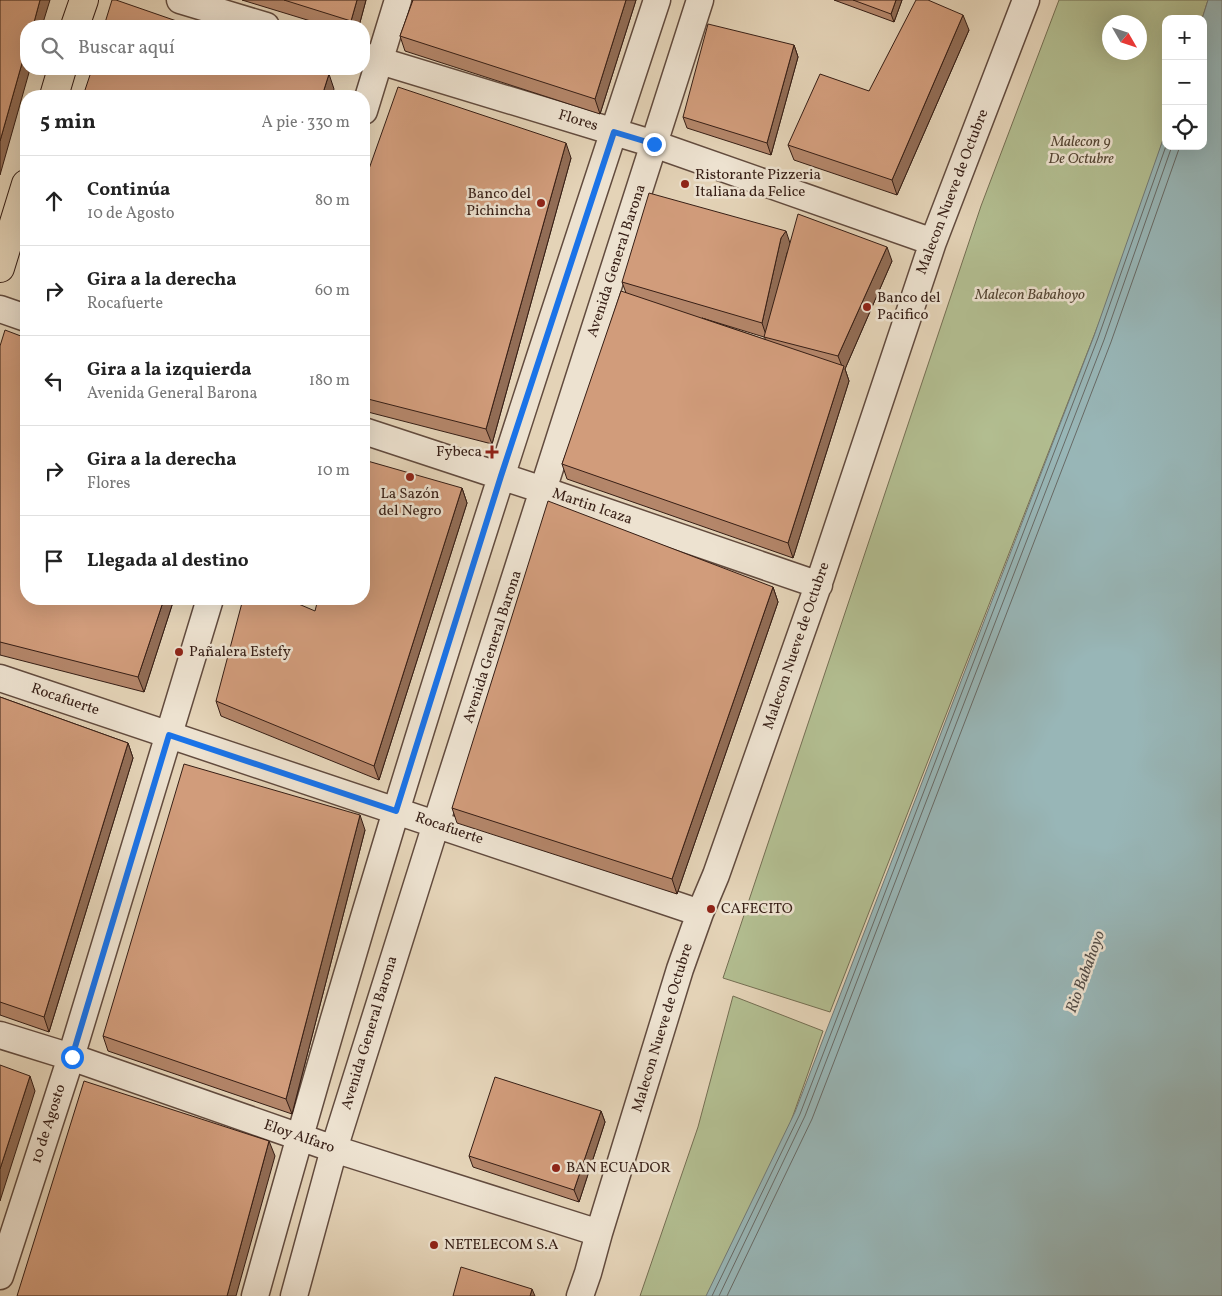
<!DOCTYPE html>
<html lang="es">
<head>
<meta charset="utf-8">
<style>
	:root { --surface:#fff; --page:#f6f6f6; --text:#222; --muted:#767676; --line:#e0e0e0 }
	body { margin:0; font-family:Vollkorn,serif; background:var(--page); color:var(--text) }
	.controls { position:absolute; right:15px; top:15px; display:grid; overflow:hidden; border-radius:10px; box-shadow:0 5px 20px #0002 }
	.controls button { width:45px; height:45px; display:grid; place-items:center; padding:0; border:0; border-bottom:1px solid var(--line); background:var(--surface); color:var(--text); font:25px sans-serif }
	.compass { position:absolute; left:1102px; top:15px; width:45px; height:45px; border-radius:50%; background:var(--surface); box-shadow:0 5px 20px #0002; rotate:129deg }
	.stop { position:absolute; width:15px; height:15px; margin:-11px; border:4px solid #1a73e8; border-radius:50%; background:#fff }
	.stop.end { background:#1a73e8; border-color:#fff; box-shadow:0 1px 5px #0008 }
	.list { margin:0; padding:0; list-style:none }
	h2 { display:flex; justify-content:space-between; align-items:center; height:65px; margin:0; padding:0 20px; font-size:21px }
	h2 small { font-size:16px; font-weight:400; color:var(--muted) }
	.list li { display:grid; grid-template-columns:32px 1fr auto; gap:15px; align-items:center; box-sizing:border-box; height:90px; padding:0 20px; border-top:1px solid var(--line) }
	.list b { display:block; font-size:19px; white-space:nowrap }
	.list p { margin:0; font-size:16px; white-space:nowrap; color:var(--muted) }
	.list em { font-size:16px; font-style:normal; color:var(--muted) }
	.icon { flex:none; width:28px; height:28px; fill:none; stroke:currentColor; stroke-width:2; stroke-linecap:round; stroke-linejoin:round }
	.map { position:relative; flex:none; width:1222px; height:1296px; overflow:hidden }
	.search { position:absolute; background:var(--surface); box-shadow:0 5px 20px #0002; left:20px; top:20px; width:350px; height:55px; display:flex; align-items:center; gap:12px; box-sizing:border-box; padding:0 18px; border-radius:20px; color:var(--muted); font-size:19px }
	.panel { position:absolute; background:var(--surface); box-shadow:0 5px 20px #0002; left:20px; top:90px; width:350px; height:515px; border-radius:20px }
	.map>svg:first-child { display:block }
	.green { fill:#b2bd90; stroke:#746e52; fill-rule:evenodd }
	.water { fill:#98b6b7; stroke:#717976 }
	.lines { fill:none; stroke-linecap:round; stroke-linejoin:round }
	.shore { stroke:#676a66; stroke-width:1 }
	.minor-casing { stroke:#624b3e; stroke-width:29 }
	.primary-casing { stroke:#361e15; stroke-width:30 }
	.minor { stroke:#ede2d0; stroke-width:26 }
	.primary { stroke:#e4d3b7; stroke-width:28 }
	.wall { fill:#b4866a; stroke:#361e15; fill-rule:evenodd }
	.shaded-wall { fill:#926d56; stroke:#361e15 }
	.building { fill:#d19c7b; stroke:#361e15 }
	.route { stroke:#1a73e8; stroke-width:6 }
	.poi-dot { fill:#8f2418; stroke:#ede2d0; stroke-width:2 }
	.labels { text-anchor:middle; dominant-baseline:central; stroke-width:5; stroke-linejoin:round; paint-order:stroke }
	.street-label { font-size:15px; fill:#361e15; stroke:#ede2d0 }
	.park-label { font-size:15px; font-style:italic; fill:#554634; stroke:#ede2d0 }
	.poi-label { font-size:15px; fill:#361e15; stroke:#ede2d0; text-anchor:start }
	.water-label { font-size:16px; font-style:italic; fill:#534c46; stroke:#ede2d0 }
</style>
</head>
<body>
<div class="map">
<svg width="1222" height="1296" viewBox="0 0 1222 1296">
	<rect width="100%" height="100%" fill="#e4d3b7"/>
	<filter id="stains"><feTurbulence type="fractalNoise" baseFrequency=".004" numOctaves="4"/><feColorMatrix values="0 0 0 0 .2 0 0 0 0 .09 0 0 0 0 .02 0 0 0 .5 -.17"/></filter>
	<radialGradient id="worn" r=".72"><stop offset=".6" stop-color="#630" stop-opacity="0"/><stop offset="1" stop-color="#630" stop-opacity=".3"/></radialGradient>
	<!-- green -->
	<path class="green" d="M1059 0H1208L1202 19H1166V131L1127 251 830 1012 723 978 981 206ZM1110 22H1140V52H1110Z
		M733 996 823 1031 729 1296H640L698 1127Z"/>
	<!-- water -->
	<path class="water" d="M1208 0H1222V1296H706L795 1112 1094 336 1166 131V146H1203V19H1202Z"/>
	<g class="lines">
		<!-- shore -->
		<path class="shore" d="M712 1296 800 1114 1098 338 1166 146
			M719 1296 805 1116 1104 340 1172 146
			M727 1296 812 1119 1111 342 1180 146"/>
		<!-- minor casing -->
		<g class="minor-casing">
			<path id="minor" d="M180 0 266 26
				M364 56 654 144 933 242
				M364 111 398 0
				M0 309 26 318
				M364 431 543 490 819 585
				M0 678 700 913
				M0 1035 71 1057 334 1149 599 1233
				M0 1276 71 1057 210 599
				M255 1296C300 1134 347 972 396 811 479 540 568 270 657 0
				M294 1296 334 1149 436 824 700 0
				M580 1296 588 1273 599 1233 680 969 700 913 716 875 821 577 933 242 1026 0"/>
		</g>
		<!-- primary casing -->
		<g class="primary-casing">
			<path id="primary" d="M75 26 84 0
				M54 96 62 69
				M0 268 26 184"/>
		</g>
		<!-- minor -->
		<use href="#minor" class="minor"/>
		<!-- primary -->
		<use href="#primary" class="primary"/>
	</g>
	<!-- wall -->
	<path class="wall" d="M242 0H366L359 26H327Z
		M413 0H636L600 114 405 51 400 36Z
		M834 0H902L894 22Z
		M969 30 897 195 794 160 788 145 869 91Z
		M794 45 798 57 771 155 687 128 683 117Z
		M571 158 492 444 364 411V183Z
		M790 243 892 261 845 369 849 381 793 558 567 479 562 464 626 293 622 282ZM702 318 764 337 766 340Z
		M0 346 26 599H174L144 692 0 655Z
		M462 488 467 503 379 780 221 716 216 701Z
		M773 587 778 602 677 894 457 823 452 808Z
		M0 697 128 743 133 758 49 1032 0 1015Z
		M365 830 292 1114 108 1051 103 1036Z
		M601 1111 605 1122 579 1202 473 1167 469 1156Z"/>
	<!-- shaded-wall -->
	<path class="shaded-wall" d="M40 0H50L42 26H33Z
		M357 0H366L359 26H353L351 21Z
		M626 0H636L600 114 595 99Z
		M896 0H902L894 22 891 14Z
		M963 15 969 30 897 195 892 180Z
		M794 45 798 57 771 155 767 143Z
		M26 49V69H30L0 175V141Z
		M329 74 334 89 332 96H322Z
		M566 143 571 158 492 444 486 429Z
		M786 231 791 246 787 253 767 338 762 323 781 238Z
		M887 247 892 261 845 369 849 381 793 558 788 543 843 369 838 356Z
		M462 488 467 503 379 780 374 766Z
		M773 587 778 602 677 894 672 879Z
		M164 599H174L144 692 138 677Z
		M128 743 133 758 49 1032 44 1017Z
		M360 815 365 830 292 1114 286 1099Z
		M30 1076 35 1091 0 1201V1169Z
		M601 1111 605 1122 579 1202 574 1190Z
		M269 1141 275 1156 236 1296H227Z
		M532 1289 535 1296H530Z"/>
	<!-- building -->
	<path class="building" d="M0 0H40L33 26H26V49L0 141Z
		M112 0H116L191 26H104Z
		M284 0H357L351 21Z
		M413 0H626L595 99 400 36Z
		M853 0H896L891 14Z
		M916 0H928L963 15 892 180 788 145 820 74 869 91Z
		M708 24 794 45 767 143 683 117Z
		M92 69H314L329 74 322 96H83Z
		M398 87 566 143 486 429 364 398V183Z
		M649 193 786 231 781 238 762 323 622 282Z
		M798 214 887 247 838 356 764 337Z
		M621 291 844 366 788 543 562 464Z
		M5 330 26 338V599H164L138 677 0 642V346Z
		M364 460 462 488 374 766 216 701 243 599H287L315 611 318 599H364Z
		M548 501 773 587 672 879 452 808Z
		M0 697 128 743 44 1017 0 1002Z
		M184 764 360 815 286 1099 103 1036Z
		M0 1065 30 1076 0 1169Z
		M495 1077 601 1111 574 1190 469 1156Z
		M84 1081 269 1141 227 1296H17Z
		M461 1267 532 1289 530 1296H453Z"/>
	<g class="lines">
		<!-- route -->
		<path class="route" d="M72 1057 169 735 396 811 501 476 614 132 654 144"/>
	</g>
	<!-- markers -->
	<g class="poi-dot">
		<circle cx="685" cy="184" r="5"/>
		<circle cx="541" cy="203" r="5"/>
		<circle cx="867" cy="307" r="5"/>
		<path d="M489.5 444.5h5v5h5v5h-5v5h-5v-5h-5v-5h5z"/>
		<circle cx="410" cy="477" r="5"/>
		<circle cx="179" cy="652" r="5"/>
		<circle cx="711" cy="909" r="5"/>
		<circle cx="556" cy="1168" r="5"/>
		<circle cx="434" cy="1245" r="5"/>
	</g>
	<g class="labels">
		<!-- street labels -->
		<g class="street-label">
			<text transform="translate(578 121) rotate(17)">Flores</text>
			<text transform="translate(953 192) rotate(-69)">Malecon Nueve de Octubre</text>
			<text transform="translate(617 261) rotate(-72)">Avenida General Barona</text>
			<text transform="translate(592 507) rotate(19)">Martin Icaza</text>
			<text transform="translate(797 646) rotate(-71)">Malecon Nueve de Octubre</text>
			<text transform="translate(493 647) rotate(-72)">Avenida General Barona</text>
			<text transform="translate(65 700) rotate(19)">Rocafuerte</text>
			<text transform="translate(449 829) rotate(19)">Rocafuerte</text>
			<text transform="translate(663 1028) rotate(-73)">Malecon Nueve de Octubre</text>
			<text transform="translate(370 1033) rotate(-73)">Avenida General Barona</text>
			<text transform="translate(49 1124) rotate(-72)">10 de Agosto</text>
			<text transform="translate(299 1137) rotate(19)">Eloy Alfaro</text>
		</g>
		<!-- park labels -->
		<g class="park-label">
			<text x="1081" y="142">Malecon 9<tspan x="1081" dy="17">De Octubre</tspan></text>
			<text x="1030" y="295">Malecon Babahoyo</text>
		</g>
		<!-- poi labels -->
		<g class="poi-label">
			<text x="695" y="175">Ristorante Pizzeria<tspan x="695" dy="17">Italiana da Felice</tspan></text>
			<text x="531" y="194" text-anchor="end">Banco del<tspan x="531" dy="17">Pichincha</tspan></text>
			<text x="877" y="298">Banco del<tspan x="877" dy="17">Pacifico</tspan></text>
			<text x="482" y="452" text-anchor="end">Fybeca</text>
			<text x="410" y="494" text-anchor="middle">La Sazón<tspan x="410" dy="17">del Negro</tspan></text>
			<text x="189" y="652">Pañalera Estefy</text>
			<text x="721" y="909">CAFECITO</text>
			<text x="566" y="1168">BAN ECUADOR</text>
			<text x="444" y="1245">NETELECOM S.A</text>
		</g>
		<!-- water labels -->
		<g class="water-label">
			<text transform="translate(1086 972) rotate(-70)">Rio Babahoyo</text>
		</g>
	</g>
	<rect width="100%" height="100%" filter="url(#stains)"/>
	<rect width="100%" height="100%" fill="url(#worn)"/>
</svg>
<div class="controls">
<button>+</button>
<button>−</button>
<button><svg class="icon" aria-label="locate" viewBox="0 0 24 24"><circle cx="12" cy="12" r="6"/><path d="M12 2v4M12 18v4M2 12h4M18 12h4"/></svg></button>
</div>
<svg class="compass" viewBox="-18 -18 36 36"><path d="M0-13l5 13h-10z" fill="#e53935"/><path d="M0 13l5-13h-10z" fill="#767676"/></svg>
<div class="stop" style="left:72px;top:1057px"></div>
<div class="stop end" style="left:654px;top:144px"></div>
<div class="search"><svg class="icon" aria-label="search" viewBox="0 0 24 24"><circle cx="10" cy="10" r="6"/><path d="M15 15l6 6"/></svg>Buscar aquí</div>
<section class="panel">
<h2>5 min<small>A pie · 330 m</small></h2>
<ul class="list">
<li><svg class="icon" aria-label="ahead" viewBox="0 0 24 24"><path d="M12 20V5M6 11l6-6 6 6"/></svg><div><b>Continúa</b><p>10 de Agosto</p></div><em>80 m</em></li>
<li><svg class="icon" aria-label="right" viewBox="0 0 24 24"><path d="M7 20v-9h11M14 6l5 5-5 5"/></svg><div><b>Gira a la derecha</b><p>Rocafuerte</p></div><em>60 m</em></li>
<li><svg class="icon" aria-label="left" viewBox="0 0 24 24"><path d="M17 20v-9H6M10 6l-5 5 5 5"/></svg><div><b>Gira a la izquierda</b><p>Avenida General Barona</p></div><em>180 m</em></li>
<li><svg class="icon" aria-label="right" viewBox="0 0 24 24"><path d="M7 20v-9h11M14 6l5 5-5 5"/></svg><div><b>Gira a la derecha</b><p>Flores</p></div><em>10 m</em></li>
<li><svg class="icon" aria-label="arrive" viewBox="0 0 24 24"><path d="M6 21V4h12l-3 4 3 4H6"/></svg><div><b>Llegada al destino</b></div></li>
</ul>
</section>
</div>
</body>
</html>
